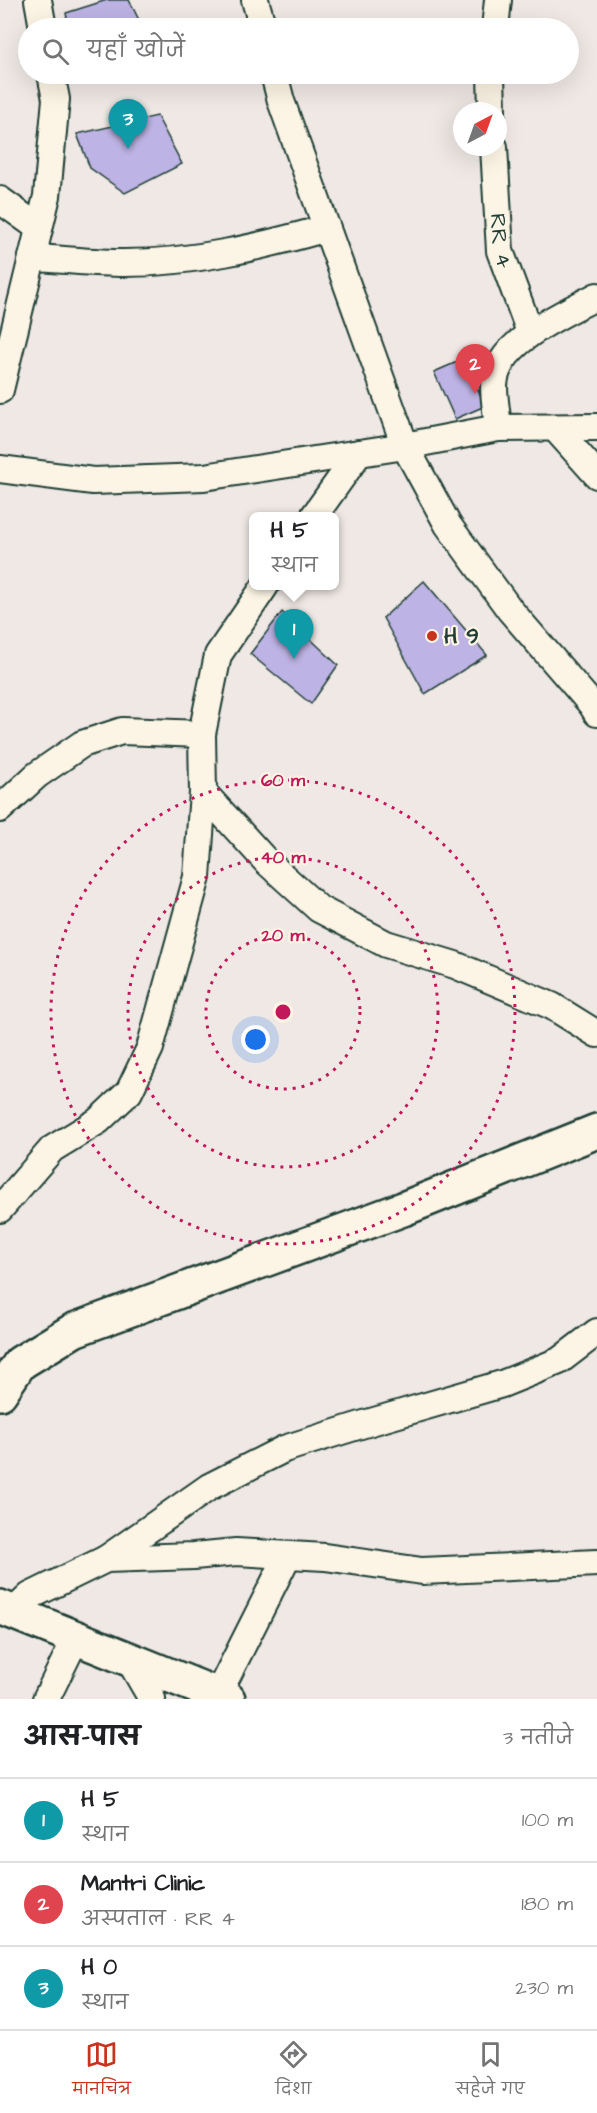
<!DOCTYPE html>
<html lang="hi">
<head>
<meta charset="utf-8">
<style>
	:root { --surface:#fff; --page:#f2f2f2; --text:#202124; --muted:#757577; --line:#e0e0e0; --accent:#c8321e }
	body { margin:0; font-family:"Architects Daughter","Playpen Sans Deva",sans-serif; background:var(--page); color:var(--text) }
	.compass { position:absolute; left:453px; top:102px; width:54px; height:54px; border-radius:50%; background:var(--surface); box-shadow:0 6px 24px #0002; rotate:41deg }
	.you { position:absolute; left:256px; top:1040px; width:21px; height:21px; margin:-15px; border:4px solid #fff; border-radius:50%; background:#1a73e8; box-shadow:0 0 0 9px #1a73e833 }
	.badge { display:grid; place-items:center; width:39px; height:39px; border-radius:50%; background:var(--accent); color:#fff; font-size:20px; font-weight:700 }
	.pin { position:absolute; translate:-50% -50px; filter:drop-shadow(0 2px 3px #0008) }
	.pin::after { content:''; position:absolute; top:32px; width:21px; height:18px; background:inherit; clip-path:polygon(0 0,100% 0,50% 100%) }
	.popup { position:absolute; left:249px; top:512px; width:90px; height:78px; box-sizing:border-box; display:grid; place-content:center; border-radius:9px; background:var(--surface); filter:drop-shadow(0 2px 4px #0005); font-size:20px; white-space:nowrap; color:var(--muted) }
	.popup b { font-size:22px; color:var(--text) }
	.popup::after { content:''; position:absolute; left:50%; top:100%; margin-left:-12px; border:12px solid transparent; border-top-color:var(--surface) }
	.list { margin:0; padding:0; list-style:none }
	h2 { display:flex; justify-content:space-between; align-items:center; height:78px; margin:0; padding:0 24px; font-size:26px }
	h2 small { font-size:20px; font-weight:400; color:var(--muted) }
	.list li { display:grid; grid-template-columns:39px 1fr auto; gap:18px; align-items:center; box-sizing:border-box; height:84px; padding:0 24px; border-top:2px solid var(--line) }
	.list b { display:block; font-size:22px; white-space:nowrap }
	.list p { margin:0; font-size:20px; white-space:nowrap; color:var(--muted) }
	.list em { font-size:20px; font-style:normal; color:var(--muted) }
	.icon { flex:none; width:33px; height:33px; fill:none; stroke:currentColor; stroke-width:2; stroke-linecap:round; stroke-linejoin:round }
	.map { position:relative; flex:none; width:597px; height:1699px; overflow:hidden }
	.search { position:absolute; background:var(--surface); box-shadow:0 6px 24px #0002; left:18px; right:18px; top:18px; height:66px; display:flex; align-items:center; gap:15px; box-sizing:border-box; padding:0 21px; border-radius:33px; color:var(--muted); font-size:22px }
	.sheet { height:330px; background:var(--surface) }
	nav { display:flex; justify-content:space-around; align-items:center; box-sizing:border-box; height:84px; border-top:2px solid var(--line); background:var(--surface); font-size:16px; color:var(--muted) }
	nav a { display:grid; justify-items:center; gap:3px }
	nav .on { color:var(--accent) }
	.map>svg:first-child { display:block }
	.building { fill:#bdb3e4; stroke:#1f3d34; stroke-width:1.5 }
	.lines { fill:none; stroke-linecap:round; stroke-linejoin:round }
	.street-casing { stroke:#1f3d34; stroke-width:30 }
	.secondary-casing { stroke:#1f3d34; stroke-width:38 }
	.street { stroke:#fcf5e5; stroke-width:26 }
	.secondary { stroke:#fcf5e5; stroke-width:33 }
	.ring { fill:none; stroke:#c2185b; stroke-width:3; stroke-dasharray:3 6 }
	.poi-dot { fill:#c8321e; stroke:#fcf5e5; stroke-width:2 }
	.labels { text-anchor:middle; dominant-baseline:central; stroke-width:4.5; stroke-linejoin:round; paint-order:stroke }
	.street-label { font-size:22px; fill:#1f3d34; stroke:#fcf5e5 }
	.poi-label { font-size:22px; font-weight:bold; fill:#1f3d34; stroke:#fcf5e5; text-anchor:start }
	.centre { fill:#c2185b; stroke:#fcf5e5; stroke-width:3 }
	.ring-label { font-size:18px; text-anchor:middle; font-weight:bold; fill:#c2185b; stroke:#fcf5e5; stroke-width:4.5; stroke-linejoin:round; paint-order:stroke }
</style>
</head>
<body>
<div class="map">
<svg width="597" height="1699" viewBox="0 0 597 1699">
	<rect width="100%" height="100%" fill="#efe8e5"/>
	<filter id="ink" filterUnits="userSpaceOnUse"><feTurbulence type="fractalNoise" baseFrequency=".0167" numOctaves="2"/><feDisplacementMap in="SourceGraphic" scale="12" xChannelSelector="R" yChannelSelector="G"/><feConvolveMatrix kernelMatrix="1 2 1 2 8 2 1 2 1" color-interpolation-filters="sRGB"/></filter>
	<g filter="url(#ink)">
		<!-- building -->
		<path class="building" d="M107 0H129L143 28H69L66 13Z
			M157 116 182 164 125 193 90 168 77 134Z
			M464 359 485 406 455 419 434 372Z
			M424 581 487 655 425 694 383 618Z
			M282 612 338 665 311 704 250 654Z"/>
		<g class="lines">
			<!-- street casing -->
			<g class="street-casing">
				<g id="street">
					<path d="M38 0 43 28"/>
					<path d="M255 0 263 28"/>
					<path d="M495 28 498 0"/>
					<path d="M274 74 281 101 405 446 448 525 510 610 592 705 597 713"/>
					<path d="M491 74 492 111"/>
					<path id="s1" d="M494 147 500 251 530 332"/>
					<path d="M0 200 39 228"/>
					<path d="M32 258C62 259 93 263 124 263 193 263 260 247 327 228"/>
					<path d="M0 390 47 196 56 99 51 74"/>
					<path d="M498 428C497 414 494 400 494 386 495 342 564 314 597 296"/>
					<path d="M555 428 597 475"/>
					<path d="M0 469 93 481 204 477 405 446 498 428 597 427"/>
					<path d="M314 516 359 453"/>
					<path d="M203 792 266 861 319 909 386 944 455 965 552 1006 597 1034"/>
					<path d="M0 809 37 775 82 744 122 731 202 734"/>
					<path d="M0 1209 52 1149 98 1121 129 1092 150 1048 197 877 203 792 202 734 218 655 265 586"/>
					<path d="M106 1559 209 1487 284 1449 364 1424 502 1384 559 1361 597 1332"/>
					<path d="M12 1613 30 1596 106 1559 194 1556 236 1552 325 1557 422 1571 597 1563"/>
					<path d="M130 1661 152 1699"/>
					<path d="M218 1694 288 1555"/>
					<path d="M46 1699 76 1638"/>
				</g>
			</g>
			<!-- secondary casing -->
			<g class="secondary-casing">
				<path id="secondary" d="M0 1393 20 1363 74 1330 403 1209 597 1131
					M0 1607 228 1699"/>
			</g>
			<!-- street -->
			<use href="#street" class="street"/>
			<!-- secondary -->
			<use href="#secondary" class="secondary"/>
		</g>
	</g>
	<!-- distance rings -->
	<g class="ring">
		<circle cx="283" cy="1012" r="77"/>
		<circle cx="283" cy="1012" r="155"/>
		<circle cx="283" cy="1012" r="232"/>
	</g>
	<!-- markers -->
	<circle class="poi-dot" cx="432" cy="636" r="6"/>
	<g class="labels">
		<!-- street labels -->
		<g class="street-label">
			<text stroke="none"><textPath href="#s1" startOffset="94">RR 4</textPath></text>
		</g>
		<!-- poi labels -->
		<g class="poi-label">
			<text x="444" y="636">H 9</text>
		</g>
	</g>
	<circle cx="283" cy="1012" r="9" class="centre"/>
	<g class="ring-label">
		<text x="283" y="786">60 m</text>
		<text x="283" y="863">40 m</text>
		<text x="283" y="941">20 m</text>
	</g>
</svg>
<svg class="compass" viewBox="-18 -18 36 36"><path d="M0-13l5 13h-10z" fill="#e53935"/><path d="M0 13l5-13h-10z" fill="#757577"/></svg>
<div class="you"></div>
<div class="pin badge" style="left:294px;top:659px;background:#0f9aa8">1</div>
<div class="popup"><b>H 5</b>स्थान</div>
<div class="pin badge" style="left:475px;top:394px;background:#e0444e">2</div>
<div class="pin badge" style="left:128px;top:149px;background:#0f9aa8">3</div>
<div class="search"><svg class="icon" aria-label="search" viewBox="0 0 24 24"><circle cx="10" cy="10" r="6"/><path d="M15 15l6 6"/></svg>यहाँ खोजें</div>
</div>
<section class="sheet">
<h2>आस-पास<small>3 नतीजे</small></h2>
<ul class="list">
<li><span class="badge" style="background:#0f9aa8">1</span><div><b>H 5</b><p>स्थान</p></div><em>100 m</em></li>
<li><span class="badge" style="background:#e0444e">2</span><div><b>Mantri Clinic</b><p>अस्पताल · RR 4</p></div><em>180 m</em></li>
<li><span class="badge" style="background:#0f9aa8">3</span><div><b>H 0</b><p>स्थान</p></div><em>230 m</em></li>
</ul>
</section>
<nav>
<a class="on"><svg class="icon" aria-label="map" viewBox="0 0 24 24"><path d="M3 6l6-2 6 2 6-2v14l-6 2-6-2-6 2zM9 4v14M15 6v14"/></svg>मानचित्र</a>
<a><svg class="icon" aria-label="directions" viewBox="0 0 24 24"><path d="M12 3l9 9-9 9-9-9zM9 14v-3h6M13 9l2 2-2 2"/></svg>दिशा</a>
<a><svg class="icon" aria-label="saved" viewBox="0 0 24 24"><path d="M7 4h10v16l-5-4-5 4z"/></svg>सहेजे गए</a>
</nav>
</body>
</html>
